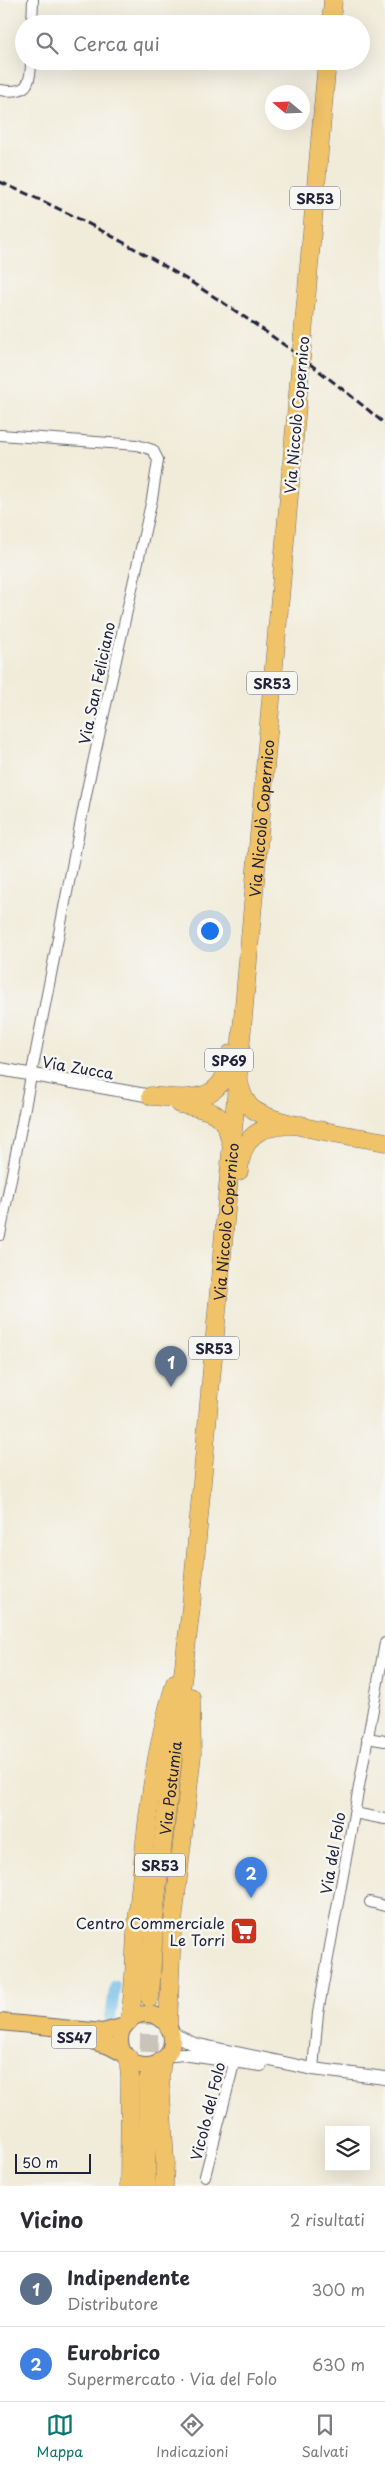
<!DOCTYPE html>
<html lang="it">
<head>
<meta charset="utf-8">
<style>
	:root { --surface:#fff; --page:#f7f7f7; --text:#2b2b33; --muted:#7c7c81; --line:#e1e1e2; --accent:#0f766e }
	body { margin:0; font-family:"Playpen Sans",sans-serif; background:var(--page); color:var(--text) }
	.controls { position:absolute; right:15px; bottom:15px; display:grid; overflow:hidden; border-radius:0px; box-shadow:0 5px 20px #0002 }
	.controls button { width:45px; height:45px; display:grid; place-items:center; padding:0; border:0; border-bottom:1px solid var(--line); background:var(--surface); color:var(--text); font:25px sans-serif }
	.compass { position:absolute; left:265px; top:85px; width:45px; height:45px; border-radius:50%; background:var(--surface); box-shadow:0 5px 20px #0002; rotate:289deg }
	.scale { position:absolute; left:15px; bottom:12px; width:76px; box-sizing:border-box; padding-left:5px; border:2px solid #22223b; border-top:0; font-size:14px; line-height:18px; white-space:nowrap; color:#22223b; -webkit-text-stroke:4px #f6f6f2; paint-order:stroke }
	.you { position:absolute; left:209px; top:930px; width:18px; height:18px; margin:-12px; border:4px solid #fff; border-radius:50%; background:#1a73e8; box-shadow:0 0 0 8px #1a73e833 }
	.badge { display:grid; place-items:center; width:32px; height:32px; border-radius:50%; background:var(--accent); color:#fff; font-size:16px; font-weight:700 }
	.pin { position:absolute; translate:-50% -41px; filter:drop-shadow(0 1px 2px #0008) }
	.pin::after { content:''; position:absolute; top:26px; width:18px; height:15px; background:inherit; clip-path:polygon(0 0,100% 0,50% 100%) }
	.list { margin:0; padding:0; list-style:none }
	h2 { display:flex; justify-content:space-between; align-items:center; height:65px; margin:0; padding:0 20px; font-size:21px }
	h2 small { font-size:16px; font-weight:400; color:var(--muted) }
	.list li { display:grid; grid-template-columns:32px 1fr auto; gap:15px; align-items:center; box-sizing:border-box; height:75px; padding:0 20px; border-top:1px solid var(--line) }
	.list b { display:block; font-size:19px; white-space:nowrap }
	.list p { margin:0; font-size:16px; white-space:nowrap; color:var(--muted) }
	.list em { font-size:16px; font-style:normal; color:var(--muted) }
	.icon { flex:none; width:28px; height:28px; fill:none; stroke:currentColor; stroke-width:2; stroke-linecap:round; stroke-linejoin:round }
	.map { position:relative; flex:none; width:385px; height:2186px; overflow:hidden }
	.search { position:absolute; background:var(--surface); box-shadow:0 5px 20px #0002; left:15px; right:15px; top:15px; height:55px; display:flex; align-items:center; gap:12px; box-sizing:border-box; padding:0 18px; border-radius:28px; color:var(--muted); font-size:19px }
	.sheet { height:215px; background:var(--surface) }
	nav { display:flex; justify-content:space-around; align-items:center; box-sizing:border-box; height:70px; border-top:1px solid var(--line); background:var(--surface); font-size:14px; color:var(--muted) }
	nav a { display:grid; justify-items:center; gap:2px }
	nav .on { color:var(--accent) }
	.map>svg:first-child { display:block }
	.lines { fill:none; stroke-linecap:round; stroke-linejoin:round }
	.canal { stroke:#6ebde9; stroke-width:11 }
	.trunk-tunnel { stroke:#c8c4ba; stroke-width:18; stroke-dasharray:18 9; stroke-linecap:butt }
	.minor-casing { stroke:#6a6973; stroke-width:12 }
	.tertiary-casing { stroke:#6a6973; stroke-width:14 }
	.primary-casing { stroke:#6a6973; stroke-width:18 }
	.trunk-casing { stroke:#6a6973; stroke-width:19 }
	.minor { stroke:#fff; stroke-width:10 }
	.tertiary { stroke:#fff; stroke-width:12 }
	.primary { stroke:#f1c369; stroke-width:16 }
	.trunk { stroke:#f1c369; stroke-width:18 }
	.rail { stroke:#22223b; stroke-width:3; stroke-dasharray:8 4; stroke-linecap:butt }
	.trunk-bridge-casing { stroke:#6a6973; stroke-width:19; stroke-linecap:butt }
	.trunk-bridge { stroke:#f1c369; stroke-width:18 }
	.labels { text-anchor:middle; dominant-baseline:central; stroke-width:5; stroke-linejoin:round; paint-order:stroke }
	.shield { fill:#f6f6f2; stroke:#626272; stroke-width:1 }
	.shield-label { font-size:14px; font-weight:bold; fill:#22223b }
	.street-label { font-size:15px; fill:#22223b; stroke:#f6f6f2 }
	.poi-label { font-size:15px; fill:#22223b; stroke:#f6f6f2; text-anchor:end }
</style>
</head>
<body>
<div class="map">
<svg width="385" height="2186" viewBox="0 0 385 2186">
	<rect width="100%" height="100%" fill="#f6f6f2"/>
	<filter id="ink" filterUnits="userSpaceOnUse"><feTurbulence type="fractalNoise" baseFrequency=".02" numOctaves="2"/><feDisplacementMap in="SourceGraphic" scale="10" xChannelSelector="R" yChannelSelector="G"/><feConvolveMatrix kernelMatrix="1 2 1 2 8 2 1 2 1" color-interpolation-filters="sRGB"/></filter>
	<filter id="wash" filterUnits="userSpaceOnUse"><feTurbulence type="fractalNoise" baseFrequency=".0096" numOctaves="4" result="noise"/><feDisplacementMap in="SourceGraphic" scale="20" xChannelSelector="R" yChannelSelector="G"/><feGaussianBlur stdDeviation="1.12" result="paint"/><feColorMatrix in="noise" values="0 0 0 0 0 0 0 0 0 0 0 0 0 0 0 0 0 1.4 0 .05"/><feComposite in="paint" operator="in"/></filter>
	<g filter="url(#wash)">
		<rect width="100%" height="100%" fill="#f1ecda"/>
		<g class="lines">
			<!-- canal -->
			<path class="canal" d="M110 2021 115 1987"/>
		</g>
	</g>
	<g filter="url(#ink)">
		<g class="lines">
			<!-- trunk-tunnel -->
			<path class="trunk-tunnel" d="M148 2079 150 1998"/>
			<!-- minor casing -->
			<g class="minor-casing">
				<path id="minor" d="M32 24 33 0
					M0 90C26 94 31 86 31 61
					M0 435 137 445 153 450 158 460 152 499 88 785 0 1235
					M367 1738 385 1741
					M354 1813 385 1819
					M370 1902 385 1906
					M313 2069 318 2013 385 1643
					M205 2176 236 2056"/>
			</g>
			<!-- tertiary casing -->
			<g class="tertiary-casing">
				<path id="tertiary" d="M0 1069 151 1096
					M171 2033 194 2044 313 2069 385 2078
					M166 2056 182 2054 261 2065"/>
			</g>
			<!-- primary casing -->
			<g class="primary-casing">
				<path id="primary" d="M120 2040a26 26 0 1 1 52 0a26 26 0 1 1-52 0Z
					M0 2022 103 2032 125 2026
					M81 2038 109 2046 126 2055"/>
			</g>
			<!-- trunk casing -->
			<g class="trunk-casing">
				<g id="trunk">
					<path d="M331 24 333 0"/>
					<path d="M303 335 327 61"/>
					<path d="M239 1083C242 1093 245 1104 254 1110 278 1126 354 1136 385 1142"/>
					<path d="M151 1096C191 1100 225 1104 230 1054"/>
					<path d="M179 1104C205 1109 225 1110 230 1140"/>
					<path d="M239 1171C243 1129 265 1125 302 1125"/>
					<path id="s1" d="M150 1998 155 1908 191 1607 297 405"/>
					<path d="M129 2021C135 1992 134 1963 136 1934 144 1850 150 1764 175 1683"/>
					<path d="M168 2026 172 1931 192 1755 191 1697"/>
					<path d="M128 2057 130 2077 129 2186"/>
					<path d="M162 2060 160 2077 165 2161 164 2186"/>
					<path d="M146 2186 148 2079"/>
				</g>
			</g>
			<!-- minor -->
			<use href="#minor" class="minor"/>
			<!-- tertiary -->
			<use href="#tertiary" class="tertiary"/>
			<!-- primary -->
			<use href="#primary" class="primary"/>
			<!-- trunk -->
			<use href="#trunk" class="trunk"/>
			<!-- rail -->
			<path class="rail" d="M0 182C140 242 269 326 385 424"/>
			<!-- trunk-bridge casing -->
			<g class="trunk-bridge-casing">
				<path id="trunk-bridge" d="M297 405 303 335"/>
			</g>
			<!-- trunk-bridge -->
			<use href="#trunk-bridge" class="trunk-bridge"/>
		</g>
	</g>
	<!-- icons -->
	<defs>
		<g id="supermarket-square" transform="scale(1.4375)"><rect x="-9" y="-9" width="18" height="18" rx="4" fill="#c8321e" stroke="#f6f6f2"/><path d="M-6-5.5h2.5l.6 2H6L4.5 2H-2.5L-4.4-4H-6ZM-1.5 3.2a1.3 1.3 0 1 0 .1 0ZM3 3.2a1.3 1.3 0 1 0 .1 0Z" fill="#fff"/></g>
	</defs>
	<g fill-rule="evenodd">
		<use href="#supermarket-square" x="244" y="1931"/>
	</g>
	<g class="labels">
		<!-- shield labels -->
		<g class="shield">
			<rect x="290" y="186.5" width="50" height="23" rx="4"/>
			<rect x="247" y="671.5" width="50" height="23" rx="4"/>
			<rect x="205" y="1048.5" width="48" height="23" rx="4"/>
			<rect x="189" y="1336.5" width="50" height="23" rx="4"/>
			<rect x="135" y="1853.5" width="50" height="23" rx="4"/>
			<rect x="51.5" y="2025.5" width="45" height="23" rx="4"/>
		</g>
		<g class="shield-label">
			<text x="315" y="198">SR53</text>
			<text x="272" y="683">SR53</text>
			<text x="229" y="1060">SP69</text>
			<text x="214" y="1348">SR53</text>
			<text x="160" y="1865">SR53</text>
			<text x="74" y="2037">SS47</text>
		</g>
		<!-- street labels -->
		<g class="street-label">
			<text transform="translate(296 415) rotate(-85)">Via Niccolò Copernico</text>
			<text transform="translate(96 683) rotate(-78)">Via San Feliciano</text>
			<text stroke="none"><textPath href="#s1" startOffset="1185">Via Niccolò Copernico</textPath></text>
			<text transform="translate(78 1067) rotate(10)">Via Zucca</text>
			<text stroke="none"><textPath href="#s1" startOffset="780">Via Niccolò Copernico</textPath></text>
			<text stroke="none"><textPath href="#s1" startOffset="211">Via Postumia</textPath></text>
			<text transform="translate(332 1853) rotate(-80)">Via del Folo</text>
			<text transform="translate(207 2111) rotate(-76)">Vicolo del Folo</text>
		</g>
		<!-- poi labels -->
		<g class="poi-label">
			<text x="225" y="1922">Centro Commerciale<tspan x="225" dy="17">Le Torri</tspan></text>
		</g>
	</g>
</svg>
<div class="controls">
<button><svg class="icon" aria-label="layers" viewBox="0 0 24 24"><path d="M12 4l9 5-9 5-9-5zM3 14l9 5 9-5"/></svg></button>
</div>
<svg class="compass" viewBox="-18 -18 36 36"><path d="M0-13l5 13h-10z" fill="#e53935"/><path d="M0 13l5-13h-10z" fill="#7c7c81"/></svg>
<div class="scale">50 m</div>
<div class="you"></div>
<div class="pin badge" style="left:171px;top:1387px;background:#5c6f8a">1</div>
<div class="pin badge" style="left:251px;top:1898px;background:#3f7fe0">2</div>
<div class="search"><svg class="icon" aria-label="search" viewBox="0 0 24 24"><circle cx="10" cy="10" r="6"/><path d="M15 15l6 6"/></svg>Cerca qui</div>
</div>
<section class="sheet">
<h2>Vicino<small>2 risultati</small></h2>
<ul class="list">
<li><span class="badge" style="background:#5c6f8a">1</span><div><b>Indipendente</b><p>Distributore</p></div><em>300 m</em></li>
<li><span class="badge" style="background:#3f7fe0">2</span><div><b>Eurobrico</b><p>Supermercato · Via del Folo</p></div><em>630 m</em></li>
</ul>
</section>
<nav>
<a class="on"><svg class="icon" aria-label="map" viewBox="0 0 24 24"><path d="M3 6l6-2 6 2 6-2v14l-6 2-6-2-6 2zM9 4v14M15 6v14"/></svg>Mappa</a>
<a><svg class="icon" aria-label="directions" viewBox="0 0 24 24"><path d="M12 3l9 9-9 9-9-9zM9 14v-3h6M13 9l2 2-2 2"/></svg>Indicazioni</a>
<a><svg class="icon" aria-label="saved" viewBox="0 0 24 24"><path d="M7 4h10v16l-5-4-5 4z"/></svg>Salvati</a>
</nav>
</body>
</html>
